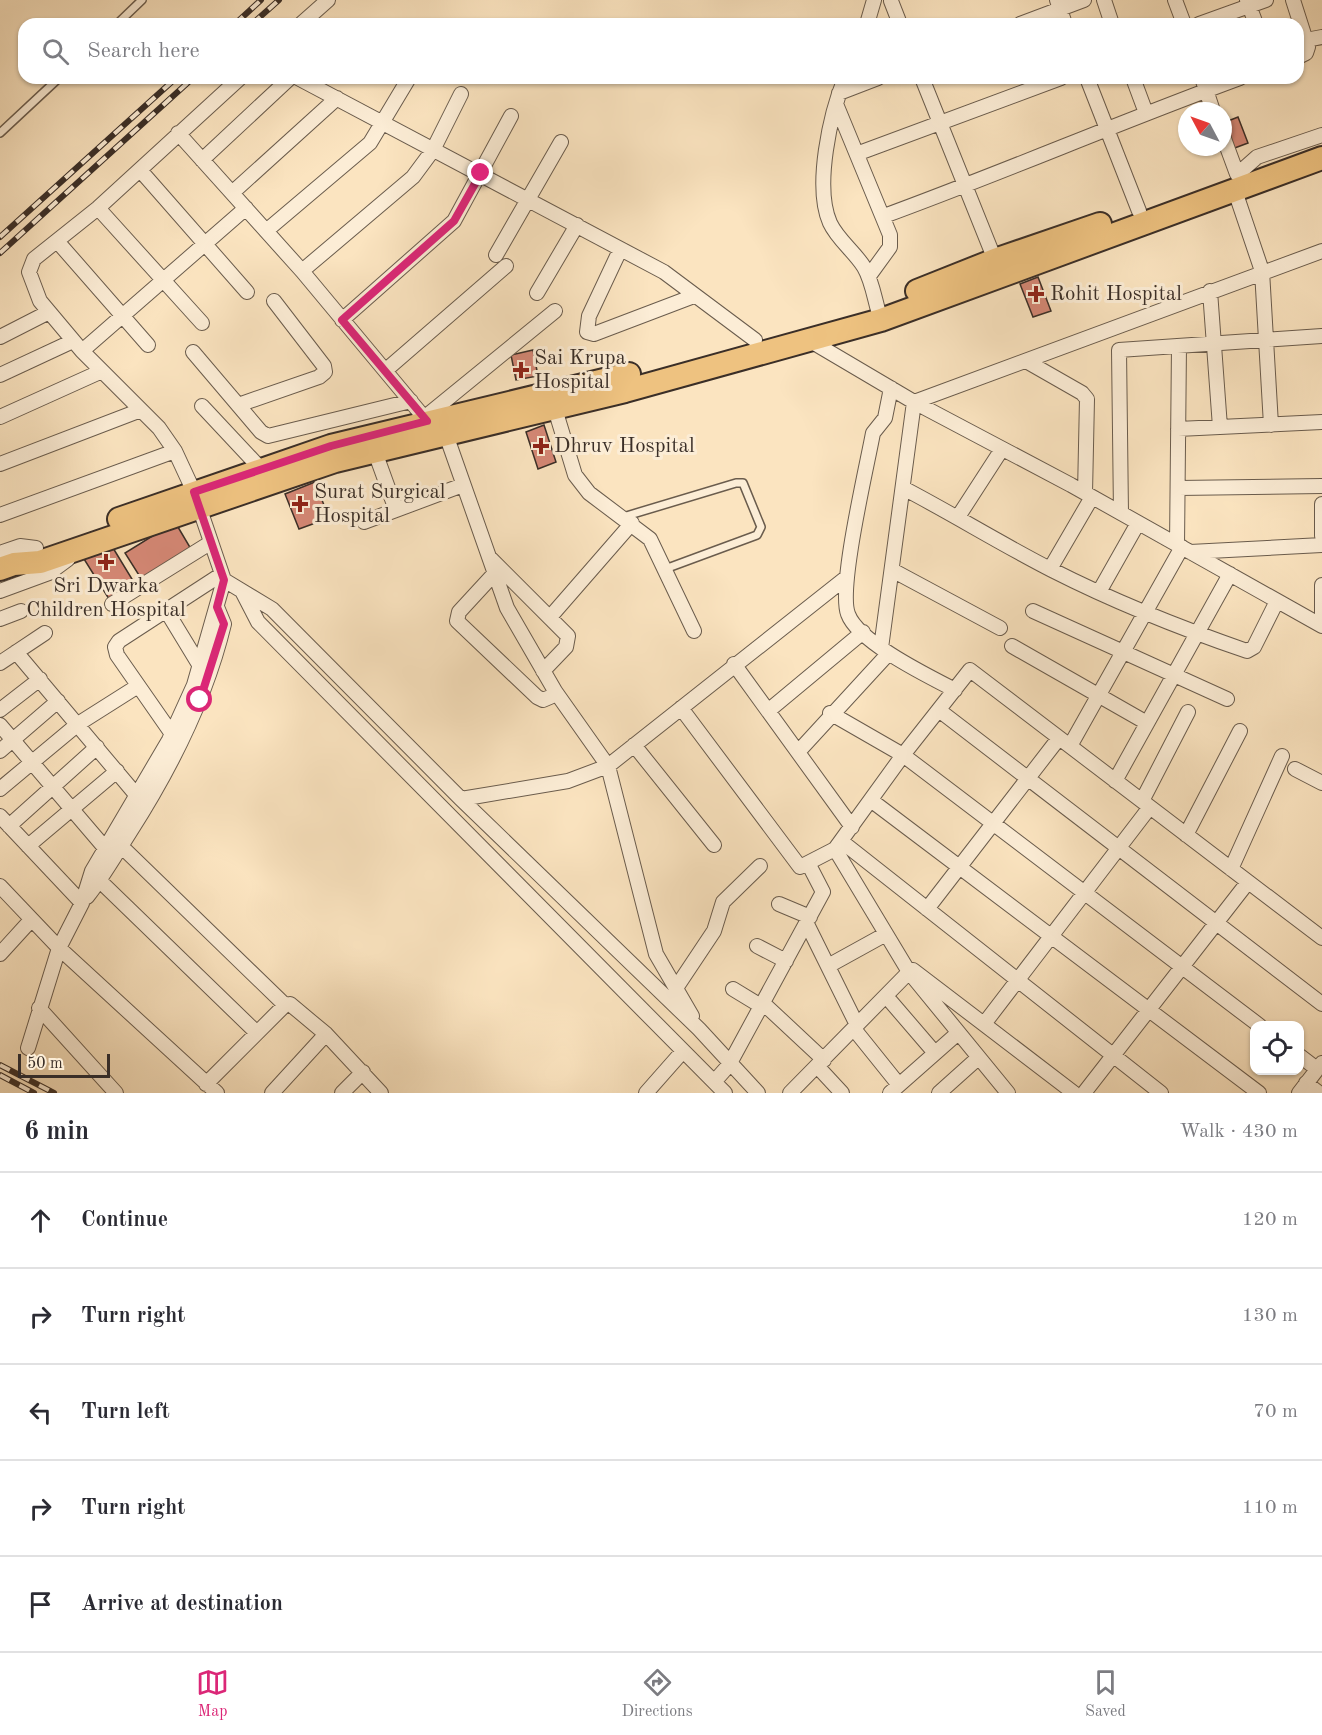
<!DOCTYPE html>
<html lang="en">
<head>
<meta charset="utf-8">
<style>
	:root { --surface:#fff; --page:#f2f2f3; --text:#2b2b33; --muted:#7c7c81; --line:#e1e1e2; --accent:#db2777 }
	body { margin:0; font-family:"Old Standard TT",serif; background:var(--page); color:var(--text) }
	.controls { position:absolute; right:18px; bottom:18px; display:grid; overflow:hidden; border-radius:12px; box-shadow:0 2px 4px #0004 }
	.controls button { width:54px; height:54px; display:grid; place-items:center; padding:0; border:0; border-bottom:2px solid var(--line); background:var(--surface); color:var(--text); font:30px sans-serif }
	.compass { position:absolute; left:1178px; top:102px; width:54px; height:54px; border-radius:50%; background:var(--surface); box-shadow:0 2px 4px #0004; rotate:311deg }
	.scale { position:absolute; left:18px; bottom:15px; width:92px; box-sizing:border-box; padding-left:6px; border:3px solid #3a2e27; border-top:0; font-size:16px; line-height:21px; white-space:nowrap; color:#3a2e27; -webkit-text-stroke:4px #fcedd6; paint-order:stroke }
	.stop { position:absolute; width:18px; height:18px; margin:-14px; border:4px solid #db2777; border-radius:50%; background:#fff }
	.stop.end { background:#db2777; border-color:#fff; box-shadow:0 2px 6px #0008 }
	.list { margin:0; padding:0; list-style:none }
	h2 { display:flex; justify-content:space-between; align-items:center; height:78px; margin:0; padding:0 24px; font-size:26px }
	h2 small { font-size:20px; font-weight:400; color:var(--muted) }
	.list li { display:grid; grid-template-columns:39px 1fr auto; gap:18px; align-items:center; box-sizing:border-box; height:96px; padding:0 24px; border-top:2px solid var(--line) }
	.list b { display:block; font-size:22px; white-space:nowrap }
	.list em { font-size:20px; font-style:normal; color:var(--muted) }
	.icon { flex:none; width:33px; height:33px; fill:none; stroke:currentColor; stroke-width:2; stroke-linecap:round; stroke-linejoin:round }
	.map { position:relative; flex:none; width:1322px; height:1093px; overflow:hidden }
	.search { position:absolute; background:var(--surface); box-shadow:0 2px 4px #0004; left:18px; right:18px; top:18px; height:66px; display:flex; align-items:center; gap:15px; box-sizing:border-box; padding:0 21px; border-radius:18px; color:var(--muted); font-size:22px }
	.sheet { height:558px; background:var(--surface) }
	nav { display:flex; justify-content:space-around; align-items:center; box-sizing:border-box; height:84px; border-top:2px solid var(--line); background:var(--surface); font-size:16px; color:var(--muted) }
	nav a { display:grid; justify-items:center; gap:3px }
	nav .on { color:var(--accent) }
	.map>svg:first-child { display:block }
	.building { fill:#d68876; stroke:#3a2e27; stroke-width:1.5 }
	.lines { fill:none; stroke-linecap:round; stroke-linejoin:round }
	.lane-casing { stroke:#6a5c4d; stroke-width:10 }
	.street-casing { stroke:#6a5c4d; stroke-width:16 }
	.primary-casing { stroke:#3a2e27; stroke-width:26 }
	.lane { stroke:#fcedd6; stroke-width:7 }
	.street { stroke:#fcedd6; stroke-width:14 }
	.primary { stroke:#eec280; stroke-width:22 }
	.rail-casing { stroke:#3a2e27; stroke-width:6 }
	.rail { stroke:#fcedd6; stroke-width:4; stroke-dasharray:11; stroke-linecap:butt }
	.route { stroke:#db2777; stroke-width:8 }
	.poi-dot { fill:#8f2418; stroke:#fcedd6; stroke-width:2 }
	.labels { text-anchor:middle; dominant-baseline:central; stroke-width:6; stroke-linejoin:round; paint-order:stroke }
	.poi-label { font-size:21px; fill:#3a2e27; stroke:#fcedd6; text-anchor:start }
</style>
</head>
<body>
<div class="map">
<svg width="1322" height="1093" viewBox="0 0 1322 1093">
	<rect width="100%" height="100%" fill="#fbe4c0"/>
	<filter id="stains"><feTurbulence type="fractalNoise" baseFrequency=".00333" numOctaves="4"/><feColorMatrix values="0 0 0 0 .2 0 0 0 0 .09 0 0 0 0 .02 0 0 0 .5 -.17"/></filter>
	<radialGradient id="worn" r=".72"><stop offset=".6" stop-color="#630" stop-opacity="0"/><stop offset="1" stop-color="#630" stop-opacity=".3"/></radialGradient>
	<!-- building -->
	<path class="building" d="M1238 117 1248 143 1232 149 1223 123Z
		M1038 277 1051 311 1033 317 1020 284Z
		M533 350 538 376 516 380 511 355Z
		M544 425 556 462 538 469 526 432Z
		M315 482 329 518 299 529 285 494Z
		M175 522 191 549 142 580 125 553Z
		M110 543 135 584 109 599 84 559Z"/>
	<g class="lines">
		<!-- lane casing -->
		<g class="lane-casing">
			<path id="lane" d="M117 24 142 0
				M0 133 59 78
				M623 517 736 483H743L761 527 757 535 665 569"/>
		</g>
		<!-- street casing -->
		<g class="street-casing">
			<path id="street" d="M1057 0 1065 24
				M1104 0 1112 24
				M1175 0 1184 24
				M1247 0 1256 24
				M1293 0 1308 47 1306 53 1298 57
				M891 1 900 24
				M301 24 328 0
				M867 24 874 0
				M1020 24 1084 0
				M1199 24 1266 0
				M1306 40 1322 37
				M298 78 664 272 755 340
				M845 78C830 114 814 187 830 223 838 240 854 251 864 267 873 282 875 303 881 320
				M922 78 995 260
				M1087 78 1139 211
				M1133 78 1146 113
				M1202 78 1213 111
				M839 93 878 78
				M836 104 890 235V247L869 276
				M178 133 302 271 427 421
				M1223 136 1237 174
				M859 153 1061 78
				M202 160 290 78
				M140 170 247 292
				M1239 173 1257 157 1322 135
				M1235 191 1262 271 1271 425
				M232 193 337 98
				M98 208 202 323
				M884 216C1004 172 1120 122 1240 78
				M266 231 370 143 409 78
				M57 241 148 345
				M620 250 589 316 587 332 594 334 694 296
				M496 255 561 142
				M302 271 413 177 433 150 461 94
				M1210 291 1220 427
				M537 293 577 225
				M342 320 454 221 511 116
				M0 337 49 312
				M809 340 914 402 1071 485 1322 626
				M82 351 246 208
				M193 352 261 432 268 436 411 401
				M1026 361 1082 393 1087 399 1085 493
				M386 370 506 266
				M0 375 73 341
				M891 388 885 418 873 433C867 466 838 588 848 614 858 642 928 676 955 690
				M238 405 319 377 325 372 324 366 274 301
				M202 406 261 469
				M555 409 575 475 589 493 650 539 694 631
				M0 417 102 371
				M424 418 555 311
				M444 429 507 608 555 691 608 766 656 954 692 1016
				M1178 429 1322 422
				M375 452 396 510
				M0 464 141 410
				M903 488C953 514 1001 544 1052 570 1115 602 1180 628 1247 651L1254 647 1277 601
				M1178 488 1322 486
				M1322 504V536
				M1121 513 1119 350 1322 336
				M0 515 175 451
				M958 517 1002 449
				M364 522 463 485
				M1177 545 1179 346
				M1190 552 1322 545
				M0 553 20 546 36 548
				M491 559 568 636 566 647 543 671
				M1050 569 1092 497
				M892 570 1000 628
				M494 574 459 612 457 621 537 697 543 700 557 694
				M224 580 272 609 461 799 699 1029 758 1093
				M1322 585V623
				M0 591 49 573 68 559
				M1099 592 1138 523
				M243 593 258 622 725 1093
				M112 604 210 543
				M166 610 200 666
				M1033 611 1227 699
				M551 616 632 523
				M0 619 21 611
				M1012 646 1147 723
				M881 648 914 402 1322 251
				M16 652 138 797
				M0 663 45 633
				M734 664 852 827
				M681 708 800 867 835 849 903 755 970 670 1322 938
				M0 710 40 679
				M768 711 863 632
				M940 711 1322 1004
				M830 713 903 755 1260 1026
				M0 725 105 848
				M172 734 117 655 115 647 119 641 222 574
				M634 745 714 845
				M1070 746 1182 547
				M0 751 58 701
				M798 752 888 654
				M1295 769 1322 783
				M1115 781 1230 574
				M0 789 78 724 138 686
				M461 799 568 781 608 766 847 577
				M872 801 1259 1093
				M1142 801 1188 712
				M0 816 82 903
				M9 826 97 747
				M1186 835 1240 731
				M841 841 1161 1093
				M28 846 117 771
				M121 846 285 1005
				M835 849 909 972 1008 1093
				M1231 869 1282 756
				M100 881 257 1033
				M0 886 59 948 217 1093
				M87 897C103 877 116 854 130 832 171 768 206 699 224 624L217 607
				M779 904 810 917
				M927 909 1059 738
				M807 924 857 1025
				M757 946 786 961
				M0 954 31 920
				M828 966 886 934
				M913 970 1074 1093
				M676 988 714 931 723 902 760 866
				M733 989 761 1006
				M886 996 935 1053
				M763 1003 824 1060
				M39 1008 116 1093
				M984 1024 1150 807
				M854 1029 899 1085
				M28 1048 59 948 82 903 92 871 169 740 194 685 224 580 194 492 175 451 159 428 82 351 40 301 29 272 34 259 98 208 240 78
				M1300 1056 1317 1069
				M817 1066 842 1093
				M714 1082 729 1065 823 892 808 863
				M1306 1083 1319 1093
				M206 1084 285 1005 290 1004 326 1034 381 1093
				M272 1093 326 1034
				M342 1093 363 1072
				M646 1093 683 1051
				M790 1093 909 972
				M890 1093 958 1033
				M939 1093 978 1058
				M1084 1093 1248 882
				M1299 1093 1322 1063"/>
		</g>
		<!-- primary casing -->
		<g class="primary-casing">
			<path id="primary" d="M917 291 995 260 1100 224
				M119 519 331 446 629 374
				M0 569 14 564 40 562 335 461 625 391 881 320 1322 158"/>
		</g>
		<!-- lane -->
		<use href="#lane" class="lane"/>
		<!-- street -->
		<use href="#street" class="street"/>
		<!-- primary -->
		<use href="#primary" class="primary"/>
		<!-- rail casing -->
		<g class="rail-casing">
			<path id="rail" d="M235 24 261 0
				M252 24 279 0
				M0 237 176 78
				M0 253 193 78
				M0 1065 54 1093
				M0 1075 34 1093"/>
		</g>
		<!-- rail -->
		<use href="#rail" class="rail"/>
	</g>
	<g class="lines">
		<!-- route -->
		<path class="route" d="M200 700 224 624 217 607 224 580 194 492 331 446 427 421 342 320 454 221 481 173"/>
	</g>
	<!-- markers -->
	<g class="poi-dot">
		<path d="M1033 285h6v6h6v6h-6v6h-6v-6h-6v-6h6z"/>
		<path d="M518 361h6v6h6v6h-6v6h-6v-6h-6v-6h6z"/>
		<path d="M538 437h6v6h6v6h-6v6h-6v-6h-6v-6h6z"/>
		<path d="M297 495h6v6h6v6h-6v6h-6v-6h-6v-6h6z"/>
		<path d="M103 553h6v6h6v6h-6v6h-6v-6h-6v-6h6z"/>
	</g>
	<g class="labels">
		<!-- poi labels -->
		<g class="poi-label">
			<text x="1050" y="294">Rohit Hospital</text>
			<text x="534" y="358">Sai Krupa<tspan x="534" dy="24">Hospital</tspan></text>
			<text x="554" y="446">Dhruv Hospital</text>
			<text x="314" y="492">Surat Surgical<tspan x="314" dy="24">Hospital</tspan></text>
			<text x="106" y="586" text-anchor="middle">Sri Dwarka<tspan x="106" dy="24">Children Hospital</tspan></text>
		</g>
	</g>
	<rect width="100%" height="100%" filter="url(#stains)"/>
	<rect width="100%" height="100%" fill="url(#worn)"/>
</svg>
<div class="controls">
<button><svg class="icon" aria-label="locate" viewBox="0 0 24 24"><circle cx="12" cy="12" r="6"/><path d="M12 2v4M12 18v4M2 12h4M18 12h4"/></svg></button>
</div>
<svg class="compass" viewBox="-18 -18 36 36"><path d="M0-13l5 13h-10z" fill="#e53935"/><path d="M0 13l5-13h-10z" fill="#7c7c81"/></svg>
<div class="scale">50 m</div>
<div class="stop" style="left:200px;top:700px"></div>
<div class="stop end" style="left:481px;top:173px"></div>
<div class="search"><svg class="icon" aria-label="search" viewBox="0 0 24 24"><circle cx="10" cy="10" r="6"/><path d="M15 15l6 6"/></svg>Search here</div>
</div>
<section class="sheet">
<h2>6 min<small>Walk · 430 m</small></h2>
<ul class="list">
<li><svg class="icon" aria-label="ahead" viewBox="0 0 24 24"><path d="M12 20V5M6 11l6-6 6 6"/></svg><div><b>Continue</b></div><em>120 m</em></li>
<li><svg class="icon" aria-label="right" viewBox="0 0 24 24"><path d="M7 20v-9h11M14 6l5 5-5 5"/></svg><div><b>Turn right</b></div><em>130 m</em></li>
<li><svg class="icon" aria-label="left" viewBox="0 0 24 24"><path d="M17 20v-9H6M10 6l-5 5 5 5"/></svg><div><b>Turn left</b></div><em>70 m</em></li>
<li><svg class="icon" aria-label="right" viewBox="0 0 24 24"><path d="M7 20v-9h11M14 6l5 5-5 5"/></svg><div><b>Turn right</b></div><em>110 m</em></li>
<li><svg class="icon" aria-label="arrive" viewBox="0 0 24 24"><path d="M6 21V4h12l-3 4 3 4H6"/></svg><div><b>Arrive at destination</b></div></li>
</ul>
</section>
<nav>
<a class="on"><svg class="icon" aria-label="map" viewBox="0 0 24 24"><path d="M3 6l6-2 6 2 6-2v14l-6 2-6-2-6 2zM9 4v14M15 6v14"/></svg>Map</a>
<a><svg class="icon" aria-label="directions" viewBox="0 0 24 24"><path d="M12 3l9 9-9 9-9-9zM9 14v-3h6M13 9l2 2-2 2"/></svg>Directions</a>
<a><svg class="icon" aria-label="saved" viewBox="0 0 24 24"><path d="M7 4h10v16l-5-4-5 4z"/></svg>Saved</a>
</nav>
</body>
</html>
